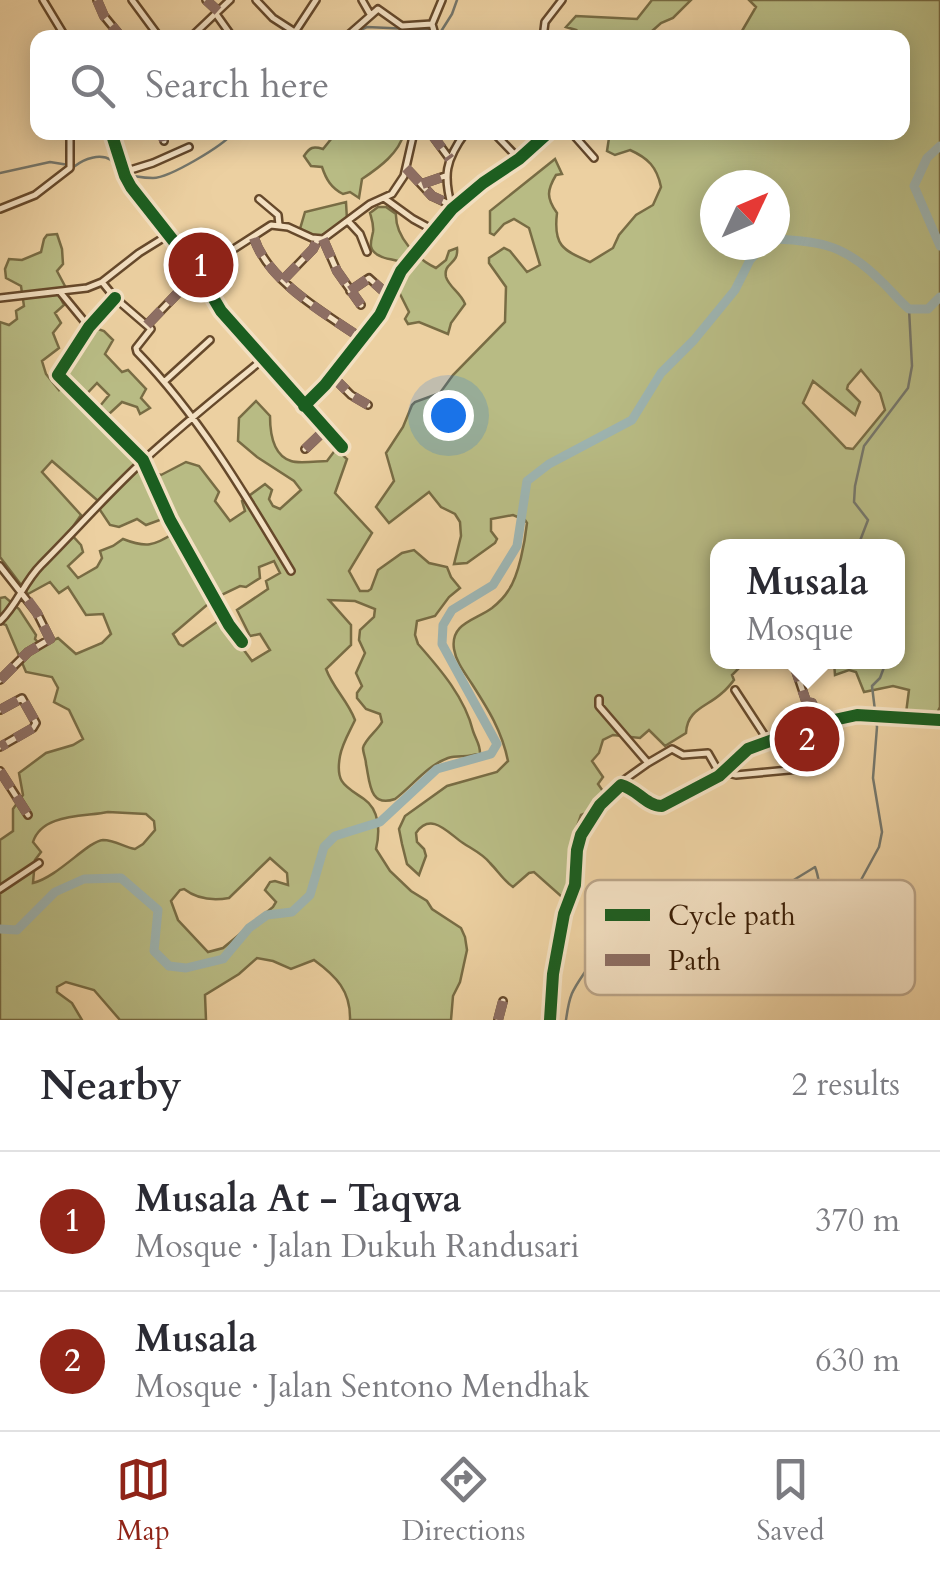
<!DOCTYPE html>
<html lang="en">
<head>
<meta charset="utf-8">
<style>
	:root { --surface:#fff; --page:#f2f2f3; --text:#2b2b33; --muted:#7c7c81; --line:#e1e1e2; --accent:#8f2418 }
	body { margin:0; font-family:Cardo,serif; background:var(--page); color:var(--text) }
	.compass { position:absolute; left:700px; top:170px; width:90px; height:90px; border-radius:50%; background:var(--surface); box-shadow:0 5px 25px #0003; rotate:46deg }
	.you { position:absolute; left:448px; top:415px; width:35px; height:35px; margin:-25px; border:8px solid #fff; border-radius:50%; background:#1a73e8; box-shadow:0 0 0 15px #1a73e833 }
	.badge { display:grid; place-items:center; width:65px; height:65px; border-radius:50%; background:var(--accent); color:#fff; font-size:32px; font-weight:700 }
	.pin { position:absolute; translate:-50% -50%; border:5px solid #fff; box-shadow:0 2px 10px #0006 }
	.popup { position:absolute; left:710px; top:539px; width:195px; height:130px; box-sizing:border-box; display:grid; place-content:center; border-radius:20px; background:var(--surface); filter:drop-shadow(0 2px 8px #0005); font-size:32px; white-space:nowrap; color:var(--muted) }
	.popup b { font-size:38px; color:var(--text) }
	.popup::after { content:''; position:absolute; left:50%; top:100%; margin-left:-20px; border:20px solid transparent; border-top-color:var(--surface) }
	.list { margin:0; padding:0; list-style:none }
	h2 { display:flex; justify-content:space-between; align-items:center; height:130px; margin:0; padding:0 40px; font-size:42px }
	h2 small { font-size:32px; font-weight:400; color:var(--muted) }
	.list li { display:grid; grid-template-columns:65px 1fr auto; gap:30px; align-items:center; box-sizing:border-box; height:140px; padding:0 40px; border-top:2px solid var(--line) }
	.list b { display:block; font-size:38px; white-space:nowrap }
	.list p { margin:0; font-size:32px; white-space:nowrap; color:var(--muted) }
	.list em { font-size:32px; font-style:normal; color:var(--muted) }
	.icon { flex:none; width:55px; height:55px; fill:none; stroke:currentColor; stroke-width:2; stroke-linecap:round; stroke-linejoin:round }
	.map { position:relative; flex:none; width:940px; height:1020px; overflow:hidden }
	.search { position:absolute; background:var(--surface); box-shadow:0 5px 25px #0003; left:30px; right:30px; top:30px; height:110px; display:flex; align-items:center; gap:25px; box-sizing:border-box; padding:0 35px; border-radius:20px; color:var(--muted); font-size:38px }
	.sheet { height:410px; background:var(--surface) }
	nav { display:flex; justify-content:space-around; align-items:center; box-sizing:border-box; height:140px; border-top:2px solid var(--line); background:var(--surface); font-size:28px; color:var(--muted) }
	nav a { display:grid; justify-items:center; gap:5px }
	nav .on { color:var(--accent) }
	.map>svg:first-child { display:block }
	.green { fill:#b8bb84; stroke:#786c44; stroke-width:2.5; fill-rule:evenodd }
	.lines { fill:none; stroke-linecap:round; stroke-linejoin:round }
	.stream { stroke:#75776c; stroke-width:2.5 }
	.river { stroke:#9db4b1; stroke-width:9 }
	.minor-casing { stroke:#66492b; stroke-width:10 }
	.minor { stroke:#f3e0c2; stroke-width:5 }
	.quiet { stroke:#8d6e63; stroke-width:10; stroke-dasharray:20 10; stroke-linecap:butt }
	.cycleway-casing { stroke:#f3e0c2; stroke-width:19 }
	.cycleway { stroke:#1b5e20; stroke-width:12 }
	.key { fill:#f3e0c2; stroke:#bba589; stroke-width:2.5 }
	.key-label { font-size:28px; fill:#391c04 }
</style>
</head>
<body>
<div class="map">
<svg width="940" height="1020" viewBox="0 0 940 1020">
	<rect width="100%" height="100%" fill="#ecd0a1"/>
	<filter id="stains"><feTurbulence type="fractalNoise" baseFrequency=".002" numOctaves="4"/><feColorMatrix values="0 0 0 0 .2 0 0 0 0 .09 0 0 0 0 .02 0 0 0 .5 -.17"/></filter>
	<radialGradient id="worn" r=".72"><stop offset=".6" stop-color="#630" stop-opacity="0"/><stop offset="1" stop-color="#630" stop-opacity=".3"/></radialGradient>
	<!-- green -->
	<path class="green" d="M652 0H691L673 18 661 23 651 32 655 37H586L576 30 566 27 576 16 637 19Z
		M749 0H940V707L936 715 906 713 909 690 893 686 864 692 856 672 849 670 835 675 834 662H897V546H717V662H745L732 675 734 680C730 685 727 689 722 693 707 707 687 709 686 733L665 746 649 730 640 738 613 735 603 740 599 753 592 761 603 777 598 784 605 794 597 809 581 815 572 841 570 880 562 897 534 872 529 873 513 887C503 880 498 871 490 863 483 854 472 849 463 843 448 833 431 811 416 833L417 842 424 849 426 856 419 875 407 864 402 844 399 829 405 816 447 786 497 772 508 761C502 731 488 709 472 684 465 673 456 662 454 649 450 623 476 620 492 608 497 604 505 596 508 591 519 576 525 541 527 523L525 520 513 515 491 519V531L497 539 495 543 467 563 454 564 461 536 460 522 455 514 441 507 429 492 389 523 376 507 394 481 386 453 403 427 412 405 415 402 440 393 453 375 505 322 506 287 489 263V258L504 248 510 251 527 272 540 265 529 228 514 219 504 224 494 235 490 233V211L555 159 562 174 556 175C547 190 546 198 557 213 553 246 563 250 590 262L613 248 619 235 636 215 653 205 661 187C657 167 648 158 630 150L615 155 607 151 609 138 607 133 902 132V38L729 37 742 31 756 7ZM715 185H775V245H715ZM861 370 880 393 885 410 853 449 846 448 803 403 813 381 855 415 860 402 847 389 848 385Z
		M336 133H404C399 153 380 167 362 179L359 198 350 192 343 194C331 188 326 179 322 167L311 166 304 156C310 147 313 146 323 149Z
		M346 202 347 220C326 234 324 242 300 229L305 212Z
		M378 207H386L396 214C395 237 417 259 436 268L446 260 449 251 457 248C459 265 443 262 446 277 449 287 461 293 465 304L451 323 448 334 419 322 408 324 405 319 409 312 397 288 406 273 398 261C392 259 385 259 380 256 367 250 371 242 373 232 374 225 372 220 370 213Z
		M57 234 62 249 63 264 57 271 66 288 63 290 60 297 64 305 55 313 61 323 53 333 59 348 42 361 46 374 59 390 67 381C67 356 81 347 98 329L104 331 113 340 105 354 122 372 128 370 146 389 141 398 150 408 140 414 137 407 122 402 109 414 100 406 109 395 97 383 81 400 124 442 145 469 161 475 186 462 199 466 219 492 215 501 230 521 245 511 242 501 265 484 272 490 269 499 273 506 280 509 301 490 294 481 257 457 238 441 239 418 256 401 270 416C270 432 272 455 291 461 298 464 319 461 327 461L336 449 347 459 335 493 372 533 349 571 360 591H368L371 589 378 570 402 553 414 550 429 563 447 567 451 577 460 588 449 597 435 616 417 621 415 635 418 644C441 670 465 698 473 731 476 740 480 744 480 753 467 759 459 754 448 758 428 765 412 786 395 799 369 808 370 782 366 764 366 759 363 753 363 748 365 739 378 730 382 722L380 714 366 709 357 698V693L362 686 356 673 365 653 359 640 360 630 374 617 375 609 355 601 329 600 351 625V645L326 669C333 688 348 701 355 720 350 731 342 744 340 756 335 783 345 786 364 799 380 810 380 832 376 849L390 871 411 891 427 901 432 909 461 928 465 937 467 950 460 982 453 996 451 1020H350C351 991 336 976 314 960L291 969 273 961 257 958 239 974 205 995 206 1020H120L94 990 66 982 57 987V992L72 1003 82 1020H0V840L13 831V809L23 795 19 773 46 753 73 745 83 739 69 710 54 702 58 688 52 677 26 672 6 625 0 623V598L5 597 19 609 36 635 35 639 41 646 58 638 76 654 102 643 111 634 103 614 86 615 68 587 59 593 50 582 28 594 0 557V322L9 325 17 319 16 311 24 306 21 286 6 278 5 269 9 259 22 260 41 252 44 239 47 235ZM52 461 97 500 100 510 110 525 119 527 137 519 146 525 165 518 174 533C154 546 146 548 123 539L113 546 100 551 102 558 97 567 78 578 68 566 83 552 81 545 71 534 72 528 81 515 42 472ZM274 561 280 573 266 581 268 589 237 610 250 636 260 634 270 650 252 661 221 619 183 646 179 644 173 634 215 598 240 586 246 587 260 578 259 567ZM108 812 146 814 154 821 155 830 143 844 135 849C124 847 115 840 103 840 88 841 58 877 33 883L35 860 41 852 33 842C42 813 85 817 108 812ZM270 858 287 873 288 885 275 881 270 882 265 890 276 902 273 907 223 948 208 952 178 920 171 901 180 890 184 889C197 899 212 901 229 898Z"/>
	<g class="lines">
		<!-- stream -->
		<path class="stream" d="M350 38 349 35 367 27 432 30 440 33 452 14 457 0
			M0 173 50 162 75 166C84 159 100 153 111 160 115 163 117 169 122 172 129 176 144 178 153 178 169 178 223 146 234 132
			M858 546 868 520 854 502 855 486 864 446 908 388 912 366 909 309
			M566 1020C570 991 573 990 589 966 599 950 605 930 611 911L690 900 720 883 765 891 779 889 815 867C822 884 816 898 834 908L849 902 879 847 882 832 873 778 877 727 872 686 880 678 886 662"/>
		<!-- river -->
		<path class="river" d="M940 146 927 158 914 186 940 246
			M775 239C823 241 846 246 881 281 891 290 898 300 909 309H928L940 297
			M0 929 17 930 55 892 84 879 121 878 158 910 154 951 169 966 186 968 223 959 249 928 267 915 292 912 310 895 324 847 335 836 380 822 437 769 491 754 497 744 442 644 443 625 452 610 493 585 517 546 527 481 549 464 632 420 661 373 694 340 735 290 750 260 764 245"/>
		<!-- minor casing -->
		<g class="minor-casing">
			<path id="minor" d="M43 0 66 38
				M97 0 104 16 122 38
				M132 0 160 38
				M206 0 218 11
				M256 0 273 18 304 38
				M362 0 370 14
				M216 14 233 38
				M432 24 442 0
				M432 24 436 38
				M295 32 316 0
				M190 38 230 0
				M345 38 378 9 402 26 432 24
				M466 38H479
				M543 38 545 22 562 0
				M111 132 125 176 131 187 198 272 221 311 342 447
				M162 132 164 141
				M430 132 449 158
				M493 132 519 159
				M571 132 594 158
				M406 168 432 196 449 204
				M124 172 153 163 189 147
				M422 184 445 176
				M384 198 413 219 435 231
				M259 199 278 215 279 225
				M452 208C443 176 445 160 466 132
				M0 209 35 195 70 168V132
				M348 221 360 234 367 252
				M254 238C268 281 324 313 361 338
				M323 239 337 271 361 305
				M283 280 313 249 318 239
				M102 282 115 298 151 329 136 348 137 352C199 416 245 494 291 571
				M350 291 369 278 390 297
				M61 293 89 327
				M0 298 87 288 102 282 139 253 168 235
				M115 298 89 327 58 375 143 460 170 520 229 625 242 642
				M147 325 198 272 271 225 288 227 312 238 323 239 370 204 392 194 404 176 414 132
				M332 376 351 395 368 405
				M165 381 210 340
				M304 406 325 385 380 315 401 271 452 209 483 183 519 159 549 132
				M305 449 325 430
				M0 566 37 613 50 639 28 652 0 680
				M0 621C17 605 24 582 41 565 75 531 108 493 144 460 182 425 222 393 262 360
				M793 662 806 701 812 703 820 723
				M735 690 769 742
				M599 699V706L648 763 624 780 621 785
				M0 710 22 698 36 723 33 728 0 747
				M648 763 672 749 683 755 708 753 720 774
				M0 771 28 815
				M723 772 736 775 821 767 825 763 822 748 812 726
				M0 889 39 863
				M498 1020 503 1001
				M550 1020 553 974 564 914 575 885 577 850 581 835 600 805 621 785C637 789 646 806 662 806L719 776 748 749 820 723 857 715 940 720"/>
		</g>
		<!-- minor -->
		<use href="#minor" class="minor"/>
		<!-- quiet -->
		<path class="quiet" d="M97 0 104 16 122 38
			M206 0 218 11
			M162 132 164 141
			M430 132 450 159
			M406 168 432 196 450 204
			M422 184 445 176
			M254 238C268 281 324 313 361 338
			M323 239 337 271 361 305
			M283 280 313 249 318 239
			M350 291 369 278 390 297
			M147 325 198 272
			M332 376 351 395 368 405
			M305 449 325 430
			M793 662 806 701 812 703 820 723
			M0 680 28 652 50 639 37 613 22 592
			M0 710 22 698 36 723 33 728 0 747
			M812 726 822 748 825 763 818 768
			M0 771 28 815
			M498 1020 503 1001"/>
		<!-- cycleway casing -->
		<g class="cycleway-casing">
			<path id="cycleway" d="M111 132 125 176 131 187 198 272 221 311 342 447
				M115 298 89 327 58 375 143 460 170 520 229 625 242 642
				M304 406 325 385 380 315 401 271 452 209 483 183 519 159 549 132
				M550 1020 553 974 564 914 575 885 577 850 581 835 600 805 621 785C637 789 646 806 662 806L719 776 748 749 820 723 857 715 940 720"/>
		</g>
		<!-- cycleway -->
		<use href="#cycleway" class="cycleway"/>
	</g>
	<!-- legend -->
	<rect x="585" y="880" width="330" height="115" rx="15" class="key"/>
	<rect x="605" y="909" width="45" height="12" fill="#1b5e20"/>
	<rect x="605" y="954" width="45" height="12" fill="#8d6e63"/>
	<g class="key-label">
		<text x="668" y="925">Cycle path</text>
		<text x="668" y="970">Path</text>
	</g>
	<rect width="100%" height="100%" filter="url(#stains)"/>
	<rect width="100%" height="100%" fill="url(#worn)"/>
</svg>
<svg class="compass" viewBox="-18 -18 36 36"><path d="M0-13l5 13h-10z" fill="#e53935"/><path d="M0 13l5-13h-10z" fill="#7c7c81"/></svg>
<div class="you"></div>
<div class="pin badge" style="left:201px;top:265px">1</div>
<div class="pin badge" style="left:807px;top:739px">2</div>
<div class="popup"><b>Musala</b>Mosque</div>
<div class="search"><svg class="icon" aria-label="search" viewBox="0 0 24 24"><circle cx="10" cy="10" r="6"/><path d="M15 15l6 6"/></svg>Search here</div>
</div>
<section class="sheet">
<h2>Nearby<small>2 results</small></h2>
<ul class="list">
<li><span class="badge">1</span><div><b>Musala At - Taqwa</b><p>Mosque · Jalan Dukuh Randusari</p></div><em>370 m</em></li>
<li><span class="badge">2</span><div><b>Musala</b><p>Mosque · Jalan Sentono Mendhak</p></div><em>630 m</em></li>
</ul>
</section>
<nav>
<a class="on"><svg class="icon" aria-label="map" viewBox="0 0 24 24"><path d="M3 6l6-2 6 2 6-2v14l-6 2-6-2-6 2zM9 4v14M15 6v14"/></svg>Map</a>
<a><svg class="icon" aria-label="directions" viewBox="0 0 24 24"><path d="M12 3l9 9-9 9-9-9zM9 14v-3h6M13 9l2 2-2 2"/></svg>Directions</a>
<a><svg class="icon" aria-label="saved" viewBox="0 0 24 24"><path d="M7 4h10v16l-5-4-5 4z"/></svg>Saved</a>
</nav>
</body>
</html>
